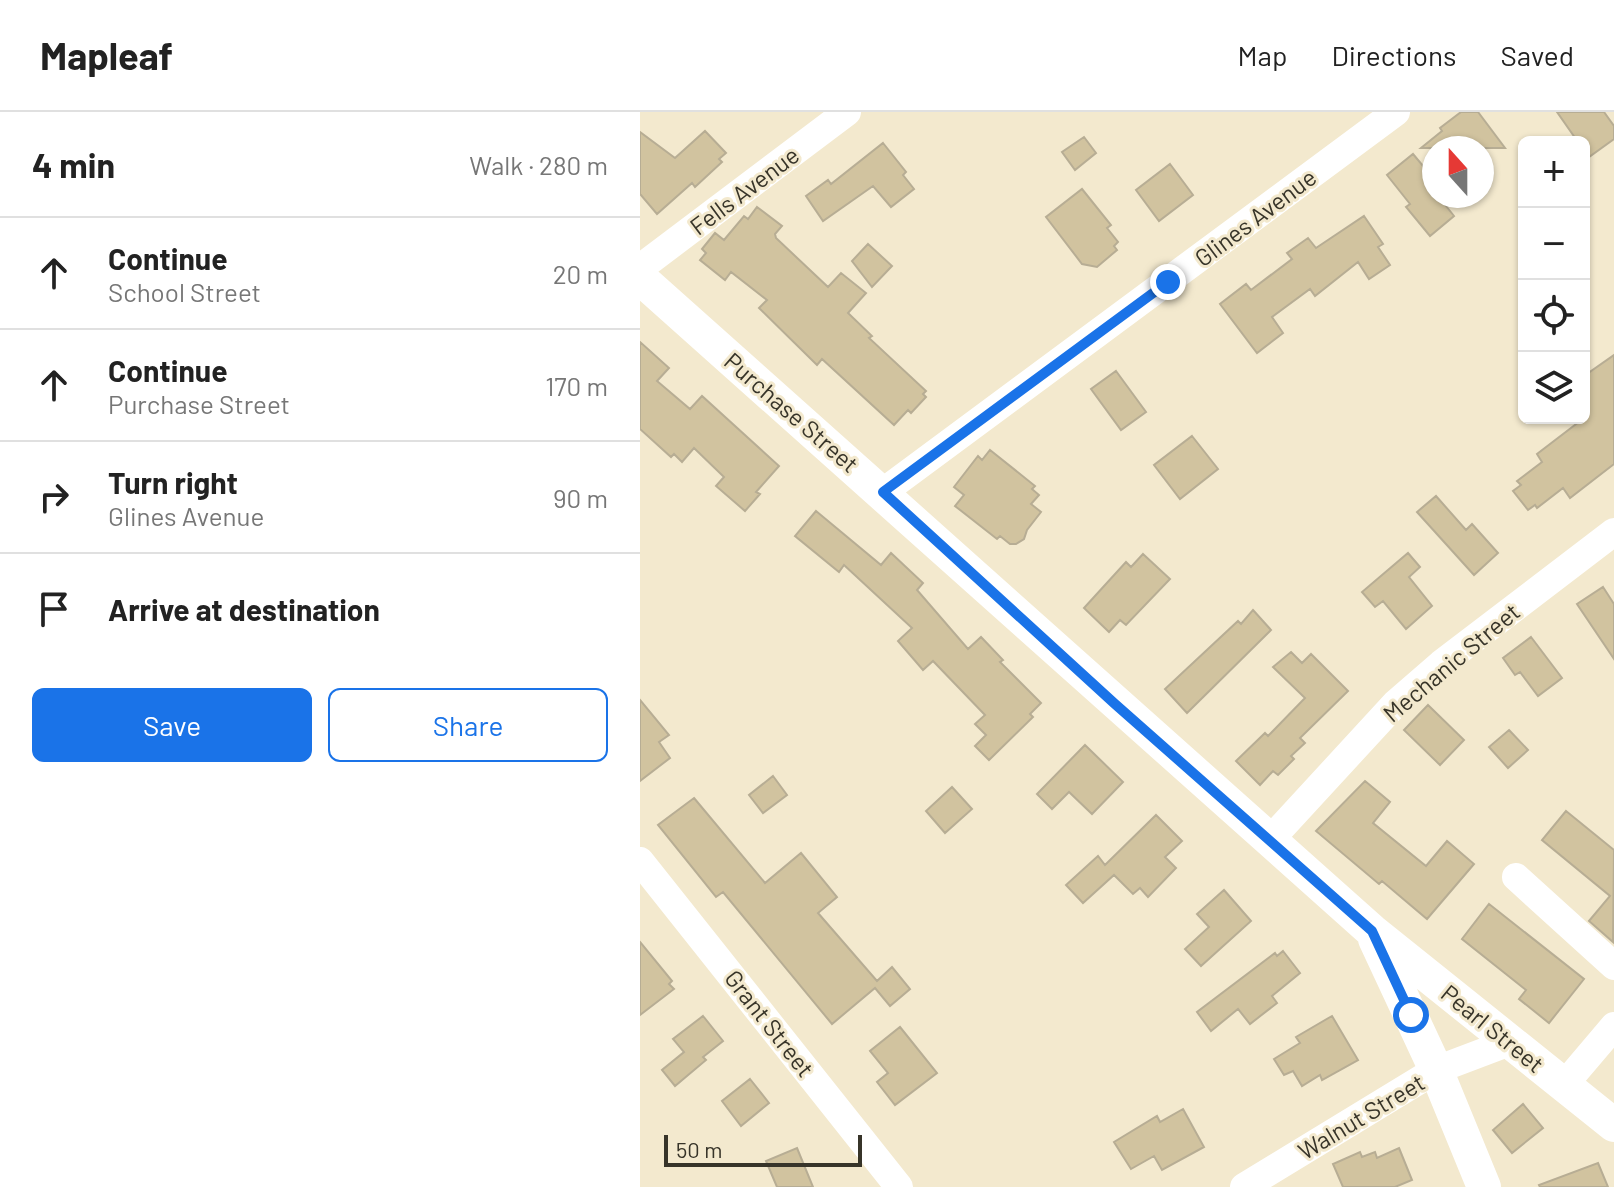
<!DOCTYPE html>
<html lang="en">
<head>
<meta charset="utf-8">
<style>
	:root { --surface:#fff; --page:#f2f2f2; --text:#222; --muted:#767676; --line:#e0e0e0; --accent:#1a73e8 }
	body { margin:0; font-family:Barlow,sans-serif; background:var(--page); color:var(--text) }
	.controls { position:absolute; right:24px; top:24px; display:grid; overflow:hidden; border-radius:12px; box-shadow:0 2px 6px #0004 }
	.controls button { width:72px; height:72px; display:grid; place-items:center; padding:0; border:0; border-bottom:2px solid var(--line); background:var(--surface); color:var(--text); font:40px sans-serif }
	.compass { position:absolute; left:782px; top:24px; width:72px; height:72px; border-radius:50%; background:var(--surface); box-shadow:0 2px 6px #0004; rotate:339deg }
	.scale { position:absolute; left:24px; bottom:20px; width:198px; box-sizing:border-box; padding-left:8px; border:4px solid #373429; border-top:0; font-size:22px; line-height:28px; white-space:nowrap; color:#373429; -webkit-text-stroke:6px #f3e9ce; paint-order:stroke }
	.stop { position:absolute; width:24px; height:24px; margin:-18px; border:6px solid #1a73e8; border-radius:50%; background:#fff }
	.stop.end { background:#1a73e8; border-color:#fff; box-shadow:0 2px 8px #0008 }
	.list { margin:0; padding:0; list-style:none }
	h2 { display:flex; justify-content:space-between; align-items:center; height:104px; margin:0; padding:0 32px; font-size:34px }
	h2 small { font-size:26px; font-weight:400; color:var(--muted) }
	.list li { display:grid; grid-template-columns:52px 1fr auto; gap:24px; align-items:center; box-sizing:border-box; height:112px; padding:0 32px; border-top:2px solid var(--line) }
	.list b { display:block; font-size:30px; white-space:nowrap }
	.list p { margin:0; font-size:26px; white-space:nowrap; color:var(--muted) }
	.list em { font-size:26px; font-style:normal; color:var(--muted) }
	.actions { display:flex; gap:16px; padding:24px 32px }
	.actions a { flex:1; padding:18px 0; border:2px solid var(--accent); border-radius:12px; text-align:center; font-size:28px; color:var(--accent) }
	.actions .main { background:var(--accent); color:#fff }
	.icon { flex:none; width:44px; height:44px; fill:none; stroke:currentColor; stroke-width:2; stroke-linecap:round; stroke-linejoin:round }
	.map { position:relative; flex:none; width:974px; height:1075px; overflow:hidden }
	header { display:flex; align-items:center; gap:48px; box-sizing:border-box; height:112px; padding:0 40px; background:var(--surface); border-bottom:2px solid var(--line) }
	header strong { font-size:38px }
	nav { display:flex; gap:44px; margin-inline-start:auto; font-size:28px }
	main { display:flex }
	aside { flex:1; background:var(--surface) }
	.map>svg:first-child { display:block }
	.building { fill:#d1c39f; stroke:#b7ad94; stroke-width:2 }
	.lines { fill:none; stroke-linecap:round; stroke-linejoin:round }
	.minor { stroke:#fff; stroke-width:28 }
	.major { stroke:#fff; stroke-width:34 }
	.route { stroke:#1a73e8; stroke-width:10 }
	.labels { text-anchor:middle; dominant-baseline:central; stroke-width:6; stroke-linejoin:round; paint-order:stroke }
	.street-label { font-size:24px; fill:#373429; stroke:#f3e9ce }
</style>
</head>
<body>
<header>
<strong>Mapleaf</strong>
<nav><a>Map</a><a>Directions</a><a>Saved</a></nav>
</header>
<main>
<aside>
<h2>4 min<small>Walk · 280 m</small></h2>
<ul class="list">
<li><svg class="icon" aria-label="ahead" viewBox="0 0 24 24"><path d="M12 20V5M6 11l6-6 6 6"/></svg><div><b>Continue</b><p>School Street</p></div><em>20 m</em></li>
<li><svg class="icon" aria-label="ahead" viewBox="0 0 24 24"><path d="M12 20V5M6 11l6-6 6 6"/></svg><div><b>Continue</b><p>Purchase Street</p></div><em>170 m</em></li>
<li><svg class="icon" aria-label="right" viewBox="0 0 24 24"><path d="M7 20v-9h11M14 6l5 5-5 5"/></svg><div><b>Turn right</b><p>Glines Avenue</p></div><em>90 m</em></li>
<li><svg class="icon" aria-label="arrive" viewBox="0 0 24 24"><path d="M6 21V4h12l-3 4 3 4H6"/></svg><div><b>Arrive at destination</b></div></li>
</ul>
<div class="actions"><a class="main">Save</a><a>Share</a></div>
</aside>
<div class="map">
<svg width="974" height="1075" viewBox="0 0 974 1075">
	<rect width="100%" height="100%" fill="#f3e9ce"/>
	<!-- building -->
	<path class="building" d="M821 0H838L865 36H781L802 19 800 16Z
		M917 0H964L974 14V27L949 45 944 38V30H938Z
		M65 19 86 41 79 47 82 50 55 75 52 71 17 102 0 82V20L35 46Z
		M444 25 456 41 435 58 422 40Z
		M243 31 266 60 263 63 274 77 251 95 233 74 183 109 166 84 188 68 191 72Z
		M773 42 794 67V84H798L814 104 790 124 766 95 770 92 747 63Z
		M530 52 553 83 519 109 496 78Z
		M442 77 471 113 467 116 478 130 474 134 477 138 457 155 442 152 406 105Z
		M117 95 142 114 135 122 136 126 188 175 201 161 226 181 208 201 232 224 229 226 286 279 283 282 286 285 271 301 268 298 254 313 182 247 177 253 119 196 127 188 91 160 85 168 60 148 66 141 62 137 75 121 84 128 104 104 108 107Z
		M724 104 743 132 738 135 750 153 729 167 718 150 675 184 670 177 632 205 643 221 617 241 580 192 606 172 611 178 652 147 647 141 668 126 676 136Z
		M228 132 252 154 232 175 212 149Z
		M0 230 29 256 17 269 50 297 62 284 139 354 116 380 120 382 105 399 76 374 84 365 54 336 42 350 34 342 31 345 0 317Z
		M974 243V352L930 386 923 376 897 396 895 393 888 398 873 379 881 373 877 369 902 350 897 342 944 306V264Z
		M476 259 506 300 481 318 451 277Z
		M552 324 578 357 540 387 514 353Z
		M350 338 395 374 392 377 399 383 391 392 401 400 387 418 384 427 376 432H370L360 424 357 427 315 394 324 383 314 375 338 344 342 348Z
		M796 384 826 418 832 412 858 441 834 463 777 400Z
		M176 399 241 453 251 441 283 471 277 478 328 537 341 525 363 548 360 550 401 591 390 602 393 605 349 648 335 634 346 623 335 612 345 603 293 549 283 558 258 529 272 516 204 453 199 460 155 424Z
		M768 441 780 455 769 465 792 494 766 517 743 489 735 495 722 480Z
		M503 442 530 467 486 513 480 508 469 520 444 496 486 450 491 455Z
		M963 475 974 492V547L937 492Z
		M613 498 631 518 547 601 525 577 598 509 601 512Z
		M891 525 922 566 898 584 880 560 875 563 863 546Z
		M651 540 662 551 671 542 708 579 660 626 665 631 651 644 654 647 638 663 633 659 620 673 596 649 625 621 628 624 665 586 633 555Z
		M0 588 29 623 19 630 30 646 0 669Z
		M788 593 824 628 800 653 764 618Z
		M869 618 888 638 868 656 849 635Z
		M445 633 483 670 452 702 429 680 412 697 397 682Z
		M133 664 147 683 123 701 109 683Z
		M725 669 750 690 733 711 786 754 807 729 834 752 787 807 742 769 739 772 676 719Z
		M312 675 332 697 305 721 286 699Z
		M54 686 125 771 161 741 197 785 178 801 237 869 252 855 270 877 250 894 235 876 192 912 83 780 76 785 18 713Z
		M926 699 974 738 973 830 949 809 970 784 902 728Z
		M516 703 542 729 525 745 536 756 508 785 500 776 493 782 474 763 443 791 426 773 458 744 465 753Z
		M584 778 611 809 561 854 545 837 569 815 557 802Z
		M849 792 944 867 909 911 879 887 886 878 822 827Z
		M0 830 32 869 29 872 34 877 0 903Z
		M643 839 660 861 632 884 637 891 610 912 598 897 571 919 557 900 635 841 637 844Z
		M63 904 83 929 63 945 66 948 35 974 22 958 44 940 33 927Z
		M692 904 718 948 682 968 680 963 662 974 653 959 644 963 634 947 660 931 656 925Z
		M260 915 297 961 255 993 237 970 248 961 230 939Z
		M110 967 129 991 101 1014 82 989Z
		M883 992 903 1016 872 1041 853 1018Z
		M543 997 564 1035 522 1058 514 1044 491 1057 474 1030 517 1004 520 1010Z
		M157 1036 173 1075H137L126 1049Z
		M759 1036 772 1068 755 1075H703L693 1052 720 1040 722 1045 735 1040 737 1046Z
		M958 1051 968 1075H900L899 1073Z"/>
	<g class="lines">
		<!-- minor -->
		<path class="minor" d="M0 156 207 0
			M243 380 756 0
			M629 729 756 591 801 552 974 420
			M0 749 259 1075
			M876 765 974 854
			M924 973 974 914
			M604 1075 796 958 870 930"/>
		<!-- major -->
		<path class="major" d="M0 166 732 819 974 1013
			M735 827 796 958 844 1075"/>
	</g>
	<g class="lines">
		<!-- route -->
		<path class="route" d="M528 170 243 380 475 592 732 819 771 903"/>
	</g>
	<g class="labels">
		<!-- street labels -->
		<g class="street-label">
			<text transform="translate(104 78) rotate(-37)">Fells Avenue</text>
			<text transform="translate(615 105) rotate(-37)">Glines Avenue</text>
			<text transform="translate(152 300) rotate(41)">Purchase Street</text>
			<text transform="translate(811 550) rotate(-40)">Mechanic Street</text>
			<text transform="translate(130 911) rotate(52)">Grant Street</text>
			<text transform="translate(853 916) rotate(39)">Pearl Street</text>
			<text transform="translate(721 1004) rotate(-31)">Walnut Street</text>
		</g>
	</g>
</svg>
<div class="controls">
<button>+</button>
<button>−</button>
<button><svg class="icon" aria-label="locate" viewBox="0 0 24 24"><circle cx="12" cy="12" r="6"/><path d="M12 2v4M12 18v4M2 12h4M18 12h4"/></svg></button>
<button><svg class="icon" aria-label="layers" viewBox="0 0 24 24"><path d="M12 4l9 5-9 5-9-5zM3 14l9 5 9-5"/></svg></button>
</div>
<svg class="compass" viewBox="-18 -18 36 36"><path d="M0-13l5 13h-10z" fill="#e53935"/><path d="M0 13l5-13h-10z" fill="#767676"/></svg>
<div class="scale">50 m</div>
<div class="stop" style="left:771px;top:903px"></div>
<div class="stop end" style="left:528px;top:170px"></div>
</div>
</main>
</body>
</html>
